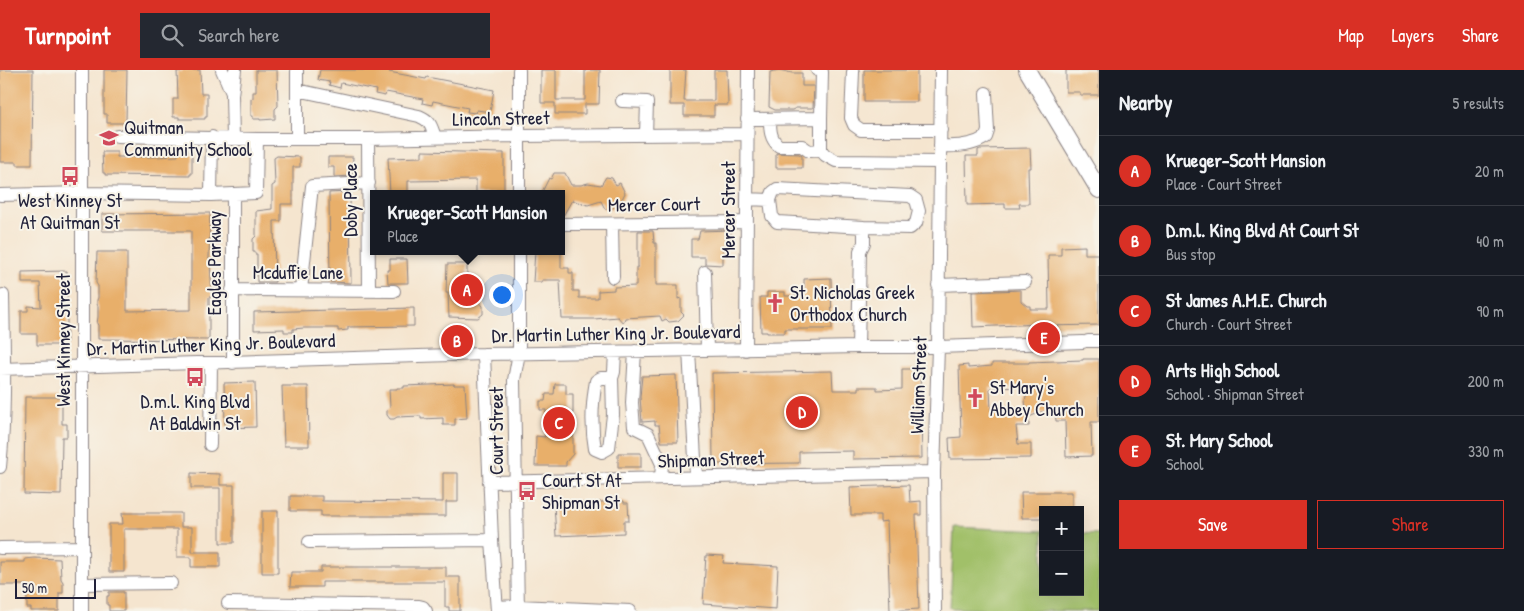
<!DOCTYPE html>
<html lang="en">
<head>
<meta charset="utf-8">
<style>
	:root { --surface:#171b24; --page:#242831; --text:#f1f3f6; --muted:#9ea1a6; --line:#363941; --accent:#d93025 }
	body { margin:0; font-family:"Patrick Hand",sans-serif; background:var(--page); color:var(--text) }
	.controls { position:absolute; right:15px; bottom:15px; display:grid; overflow:hidden; border-radius:0px; box-shadow:0 5px 20px #0002 }
	.controls button { width:45px; height:45px; display:grid; place-items:center; padding:0; border:0; border-bottom:1px solid var(--line); background:var(--surface); color:var(--text); font:25px sans-serif }
	.scale { position:absolute; left:15px; bottom:12px; width:81px; box-sizing:border-box; padding-left:5px; border:2px solid #22223b; border-top:0; font-size:14px; line-height:18px; white-space:nowrap; color:#22223b; -webkit-text-stroke:4px #f7f3e8; paint-order:stroke }
	.you { position:absolute; left:501px; top:224px; width:18px; height:18px; margin:-12px; border:4px solid #fff; border-radius:50%; background:#1a73e8; box-shadow:0 0 0 8px #1a73e833 }
	.badge { display:grid; place-items:center; width:32px; height:32px; border-radius:50%; background:var(--accent); color:#fff; font-size:16px; font-weight:700 }
	.pin { position:absolute; translate:-50% -50%; border:2px solid #fff; box-shadow:0 1px 5px #0006 }
	.popup { position:absolute; left:370px; top:120px; width:195px; height:65px; box-sizing:border-box; display:grid; place-content:center; border-radius:0px; background:var(--surface); filter:drop-shadow(0 1px 4px #0005); font-size:16px; white-space:nowrap; color:var(--muted) }
	.popup b { font-size:19px; color:var(--text) }
	.popup::after { content:''; position:absolute; left:50%; top:100%; margin-left:-10px; border:10px solid transparent; border-top-color:var(--surface) }
	.list { margin:0; padding:0; list-style:none }
	h2 { display:flex; justify-content:space-between; align-items:center; height:65px; margin:0; padding:0 20px; font-size:21px }
	h2 small { font-size:16px; font-weight:400; color:var(--muted) }
	.list li { display:grid; grid-template-columns:32px 1fr auto; gap:15px; align-items:center; box-sizing:border-box; height:70px; padding:0 20px; border-top:1px solid var(--line) }
	.list b { display:block; font-size:19px; white-space:nowrap }
	.list p { margin:0; font-size:16px; white-space:nowrap; color:var(--muted) }
	.list em { font-size:16px; font-style:normal; color:var(--muted) }
	.actions { display:flex; gap:10px; padding:15px 20px }
	.actions a { flex:1; padding:11px 0; border:1px solid var(--accent); border-radius:0px; text-align:center; font-size:18px; color:var(--accent) }
	.actions .main { background:var(--accent); color:#fff }
	.icon { flex:none; width:28px; height:28px; fill:none; stroke:currentColor; stroke-width:2; stroke-linecap:round; stroke-linejoin:round }
	.map { position:relative; flex:none; width:1099px; height:541px; overflow:hidden }
	header { display:flex; align-items:center; gap:30px; box-sizing:border-box; height:70px; padding:0 25px; background:var(--accent); color:#fff }
	header strong { font-size:24px }
	nav { display:flex; gap:28px; margin-inline-start:auto; font-size:18px }
	.search { width:350px; height:45px; background:var(--page); display:flex; align-items:center; gap:12px; box-sizing:border-box; padding:0 18px; border-radius:0px; color:var(--muted); font-size:19px }
	main { display:flex }
	aside { flex:1; background:var(--surface) }
	.map>svg:first-child { display:block }
	.green { fill:#a1c069; stroke:#627152 }
	.building { fill:#e8af6b; fill-rule:evenodd }
	.lines { fill:none; stroke-linecap:round; stroke-linejoin:round }
	.minor-casing { stroke:#8c8485; stroke-width:14 }
	.major-casing { stroke:#8c8485; stroke-width:18 }
	.minor { stroke:#fff; stroke-width:12 }
	.major { stroke:#fff; stroke-width:16 }
	.labels { text-anchor:middle; dominant-baseline:central; stroke-width:4; stroke-linejoin:round; paint-order:stroke }
	.street-label { font-size:19px; fill:#22223b; stroke:#f7f3e8 }
	.poi-label { font-size:19px; fill:#22223b; stroke:#f7f3e8; text-anchor:start }
</style>
</head>
<body>
<header>
<strong>Turnpoint</strong>
<div class="search"><svg class="icon" aria-label="search" viewBox="0 0 24 24"><circle cx="10" cy="10" r="6"/><path d="M15 15l6 6"/></svg>Search here</div>
<nav><a>Map</a><a>Layers</a><a>Share</a></nav>
</header>
<main>
<div class="map">
<svg width="1099" height="541" viewBox="0 0 1099 541">
	<rect width="100%" height="100%" fill="#f7f3e8"/>
	<filter id="ink" filterUnits="userSpaceOnUse"><feTurbulence type="fractalNoise" baseFrequency=".02" numOctaves="2"/><feDisplacementMap in="SourceGraphic" scale="10" xChannelSelector="R" yChannelSelector="G"/><feConvolveMatrix kernelMatrix="1 2 1 2 8 2 1 2 1" color-interpolation-filters="sRGB"/></filter>
	<filter id="wash" filterUnits="userSpaceOnUse"><feTurbulence type="fractalNoise" baseFrequency=".0096" numOctaves="4" result="noise"/><feDisplacementMap in="SourceGraphic" scale="20" xChannelSelector="R" yChannelSelector="G"/><feGaussianBlur stdDeviation="1.12" result="paint"/><feColorMatrix in="noise" values="0 0 0 0 0 0 0 0 0 0 0 0 0 0 0 0 0 1.4 0 .05"/><feComposite in="paint" operator="in"/></filter>
	<g filter="url(#wash)">
		<rect width="100%" height="100%" fill="#f5e5cf"/>
		<!-- green -->
		<path class="green" d="M954 457 1043 461V522H1080V463L1099 464V541H1026L950 538Z"/>
		<g id="blocks">
			<!-- building -->
			<path class="building" d="M0 0H33L32 95H17V92H0Z
				M104 0H127L126 53H107V44H104Z
				M182 0H200L201 24H207V47H205V49H179V47H173V29H178L177 1 182 2Z
				M256 0H277L278 36 275 39V49L260 50V49H253V46H251V29L253 28V22H256Z
				M320 0H390L389 2 426 9 427 7 494 20 490 42 477 40 476 43 467 42 468 38 433 31 432 35 422 33 423 29 386 22 385 26 375 24 376 20 341 13 340 18 329 15 330 12 318 10Z
				M541 0H556V30H585V0H600L599 34H585V44H555V33H541Z
				M670 0H686L684 31H714V0H727L728 35H714V46H684V35H670Z
				M779 0 792 3H802V16H814L813 38H796L792 40H775L769 37 770 2Z
				M864 0H917V32H864Z
				M1066 0H1099V25H1080V22H1066Z
				M1030 78 1031 98H1028L1029 134H1019L1020 138H1005V134L967 135 966 86H978V80L980 79Z
				M178 81H192V104H190V106L105 105V103H103L102 82H117V87H155L178 86Z
				M422 81 504 83V124H476V110L408 111V124H390L388 88 422 87Z
				M776 83 799 84 802 86V98H776Z
				M277 86 300 87V97H293V134H281V151H274L275 212H257V184H255V182H253V169L256 166V141L272 139V116L275 114 274 88Z
				M328 87H353L352 106 334 107V97H328Z
				M554 103H565L571 115H581L588 113 601 115 606 107 612 108 616 115 620 113 625 123 620 133 616 132 612 139H605L601 131 588 135 572 130 563 146H561V124H541L549 108 551 109Z
				M350 122 351 213 330 212 329 123Z
				M210 143 209 190 210 191 212 227H209V270L98 269V255L97 254 98 247V236L97 234V230L98 228V216L96 213 97 182H127V241L191 240V161H102V144Z
				M731 160V177H723V195L705 194V187H691V169H698L700 161Z
				M638 161H653L654 173H656V215H678V229L681 228V242L684 245 678 251 669 252 666 249 662 251 660 246 625 248 623 253 618 247 594 249H562L560 210H542V212H533L535 181H561V198H569V203H573V221H579V228H598V221L614 220V217L636 216V197H638Z
				M1085 176V184H1099V255L1042 256V254L973 257 972 222 1021 220V231L1027 236H1030V239H1049L1048 185H1061V177Z
				M390 189H407L408 213H388L387 200H390Z
				M447 194H467V208H478V210H479L480 225H473L483 236V244L478 248 449 247 448 223H446Z
				M67 201V272L64 275H37V264H21V241H28V236L41 237 40 213H22V202Z
				M831 208 832 259H785V263H767V262H761L760 227H767V222H785V226H804V209Z
				M414 238V256L348 257V260L338 261V258H304L293 259V262H284V259L254 260V242Z
				M1083 289H1099V352H1091L1092 386 1066 387 1065 351H1056L1055 342H1041L1029 347V356H1016L1018 374H1031V388L950 389 949 368 961 367 959 296 968 295V298L992 296V293H1029V292L1083 290ZM1030 317 1025 330 1026 340H991L990 318Z
				M902 299H920L922 388 853 389V381L799 382V393L713 394 712 303 832 301 833 320H858V317H877V320L902 319Z
				M676 305 678 372H661L659 355H655V351L642 352 640 327 642 306Z
				M255 312 256 357 225 358 224 313Z
				M454 314V315H465L467 348 455 349V355H443V348L421 349V346L397 347 394 349H390L387 345V340L390 337 389 319H397V318H404V316Z
				M555 314H566V324H573V384L566 392V396H535L536 366 545 367 546 340H540V331H545L546 324H554Z
				M282 316H308L309 376H284Z
				M25 327H62V354H67V367H62L61 425 24 424Z
				M618 383H641V397H618Z
				M191 403 220 404V415H234V473H220V418H191Z
				M443 403H458V432H446V446H321V441H290V426H322V431L443 432Z
				M909 415 910 432 921 431V445H916L919 539 890 541 887 451 880 452V445H851L850 417Z
				M1021 422H1072V440H1043V448H1022Z
				M624 431V433H628L629 451H624V463L556 466 554 434Z
				M262 441H278V503H262Z
				M122 443H181V457H192V482H220V497H191V487H177V459H124V502H109V454H123Z
				M706 485 724 486 723 493 778 496 776 539 703 534Z
				M34 488 60 489 61 509 63 512V523H59V541H31V538H27V515H0V492H25V489Z
				M321 497H446V507H460V541H449V537H445V512H322V517H290L291 502H321Z
				M109 522H124V541H109V535H107V526H109Z"/>
		</g>
	</g>
	<g filter="url(#ink)">
		<use href="#blocks" fill-opacity="0" stroke="#8c8485" stroke-width="1"/>
		<g class="lines">
			<!-- minor casing -->
			<g class="minor-casing">
				<path id="minor" d="M82 0V541
					M222 0 232 23
					M853 2 851 48 854 55 861 60H941
					M297 20 419 46C431 51 431 56 435 67
					M622 31 647 32 646 65
					M821 48V80L825 85 836 91 940 92
					M747 49 821 48 822 2 817 0
					M770 49C770 59 770 69 779 76H802L809 81 821 80
					M117 66 257 69H368L519 66 747 64
					M233 68 232 25 235 0
					M297 68V0
					M368 69 369 221
					M940 76C956 77 973 76 986 67L988 61 986 23
					M233 124V293
					M519 124V0
					M0 125 83 123 211 125 256 123 257 69
					M211 125 212 67
					M747 129 770 130 773 122 777 119 910 126 916 130 919 141 916 153 910 158 864 157 777 152 772 146 770 130
					M561 154 747 152
					M612 154 613 207
					M705 202 707 280
					M938 215 1025 212
					M232 220 394 221
					M301 220 312 116 369 113
					M1088 271H1099
					M858 277 860 181 864 173V157
					M689 280 696 407
					M746 280 748 0
					M635 281 632 333 634 357 648 364 662 394 661 408
					M484 284 492 470 497 541
					M0 299 484 284 858 277H938L1083 272
					M612 308H601L596 311C592 333 591 357 595 379L602 382 609 378 613 345 612 308 614 302 615 282
					M210 375 211 293
					M0 397C6 340 4 282 3 225
					M489 412 934 402
					M309 472 492 470
					M0 478 82 477
					M83 514 171 513
					M228 533 419 536 423 537 426 541
					M497 537 518 536 630 541
					M518 541 514 310 519 283V181
					M935 541 934 402 938 277 941 0"/>
			</g>
			<!-- major casing -->
			<g class="major-casing">
				<path id="major" d="M1027 0 1099 120"/>
			</g>
			<!-- minor -->
			<use href="#minor" class="minor"/>
			<!-- major -->
			<use href="#major" class="major"/>
		</g>
	</g>
	<!-- icons -->
	<defs>
		<g id="school-bare" transform="scale(1.5)"><path d="M0-5L7-2L0 1L-7-2ZM-4 1L0 2.5L4 1V4Q0 6-4 4Z" fill="#d1495b" stroke="#f7f3e8" stroke-width="2.5" paint-order="stroke"/></g>
		<g id="bus-bare" transform="scale(1.5)"><path d="M-5-6H5V4H4V6H2V4H-2V6H-4V4H-5ZM-3.5-4V0h7V-4ZM-3.5 1.2v1.5H-2V1.2ZM2 1.2v1.5H3.5V1.2Z" fill="#d1495b" stroke="#f7f3e8" stroke-width="2.5" paint-order="stroke"/></g>
		<g id="church-bare" transform="scale(1.5)"><path d="M-1.2-6h2.4v3.5h3.3v2.4h-3.3V6h-2.4V-.1h-3.3v-2.4h3.3Z" fill="#d1495b" stroke="#f7f3e8" stroke-width="2.5" paint-order="stroke"/></g>
	</defs>
	<g fill-rule="evenodd">
		<use href="#school-bare" x="109" y="68"/>
		<use href="#bus-bare" x="70" y="106"/>
		<use href="#church-bare" x="775" y="233"/>
		<use href="#bus-bare" x="195" y="307"/>
		<use href="#church-bare" x="975" y="328"/>
		<use href="#bus-bare" x="527" y="421"/>
	</g>
	<g class="labels">
		<!-- street labels -->
		<g class="street-label">
			<text transform="translate(501 48) rotate(-1)">Lincoln Street</text>
			<text transform="translate(350 130) rotate(-90)">Doby Place</text>
			<text transform="translate(654 134) rotate(-1)">Mercer Court</text>
			<text transform="translate(728 140) rotate(-90)">Mercer Street</text>
			<text transform="translate(214 193) rotate(-90)">Eagles Parkway</text>
			<text x="298" y="202">Mcduffie Lane</text>
			<text transform="translate(616 263) rotate(-1)">Dr. Martin Luther King Jr. Boulevard</text>
			<text transform="translate(63 270) rotate(-90)">West Kinney Street</text>
			<text transform="translate(211 274) rotate(-2)">Dr. Martin Luther King Jr. Boulevard</text>
			<text transform="translate(918 315) rotate(-88)">William Street</text>
			<text transform="translate(496 361) rotate(-90)">Court Street</text>
			<text transform="translate(711 389) rotate(-2)">Shipman Street</text>
		</g>
		<!-- poi labels -->
		<g class="poi-label">
			<text x="124" y="57">Quitman<tspan x="124" dy="22">Community School</tspan></text>
			<text x="70" y="130" text-anchor="middle">West Kinney St<tspan x="70" dy="22">At Quitman St</tspan></text>
			<text x="790" y="222">St. Nicholas Greek<tspan x="790" dy="22">Orthodox Church</tspan></text>
			<text x="990" y="317">St Mary's<tspan x="990" dy="22">Abbey Church</tspan></text>
			<text x="195" y="331" text-anchor="middle">D.m.l. King Blvd<tspan x="195" dy="22">At Baldwin St</tspan></text>
			<text x="542" y="410">Court St At<tspan x="542" dy="22">Shipman St</tspan></text>
		</g>
	</g>
</svg>
<div class="controls">
<button>+</button>
<button>−</button>
</div>
<div class="scale">50 m</div>
<div class="you"></div>
<div class="pin badge" style="left:467px;top:220px">A</div>
<div class="popup"><b>Krueger-Scott Mansion</b>Place</div>
<div class="pin badge" style="left:457px;top:271px">B</div>
<div class="pin badge" style="left:559px;top:353px">C</div>
<div class="pin badge" style="left:802px;top:342px">D</div>
<div class="pin badge" style="left:1044px;top:268px">E</div>
</div>
<aside>
<h2>Nearby<small>5 results</small></h2>
<ul class="list">
<li><span class="badge">A</span><div><b>Krueger-Scott Mansion</b><p>Place · Court Street</p></div><em>20 m</em></li>
<li><span class="badge">B</span><div><b>D.m.l. King Blvd At Court St</b><p>Bus stop</p></div><em>40 m</em></li>
<li><span class="badge">C</span><div><b>St James A.M.E. Church</b><p>Church · Court Street</p></div><em>90 m</em></li>
<li><span class="badge">D</span><div><b>Arts High School</b><p>School · Shipman Street</p></div><em>200 m</em></li>
<li><span class="badge">E</span><div><b>St. Mary School</b><p>School</p></div><em>330 m</em></li>
</ul>
<div class="actions"><a class="main">Save</a><a>Share</a></div>
</aside>
</main>
</body>
</html>
